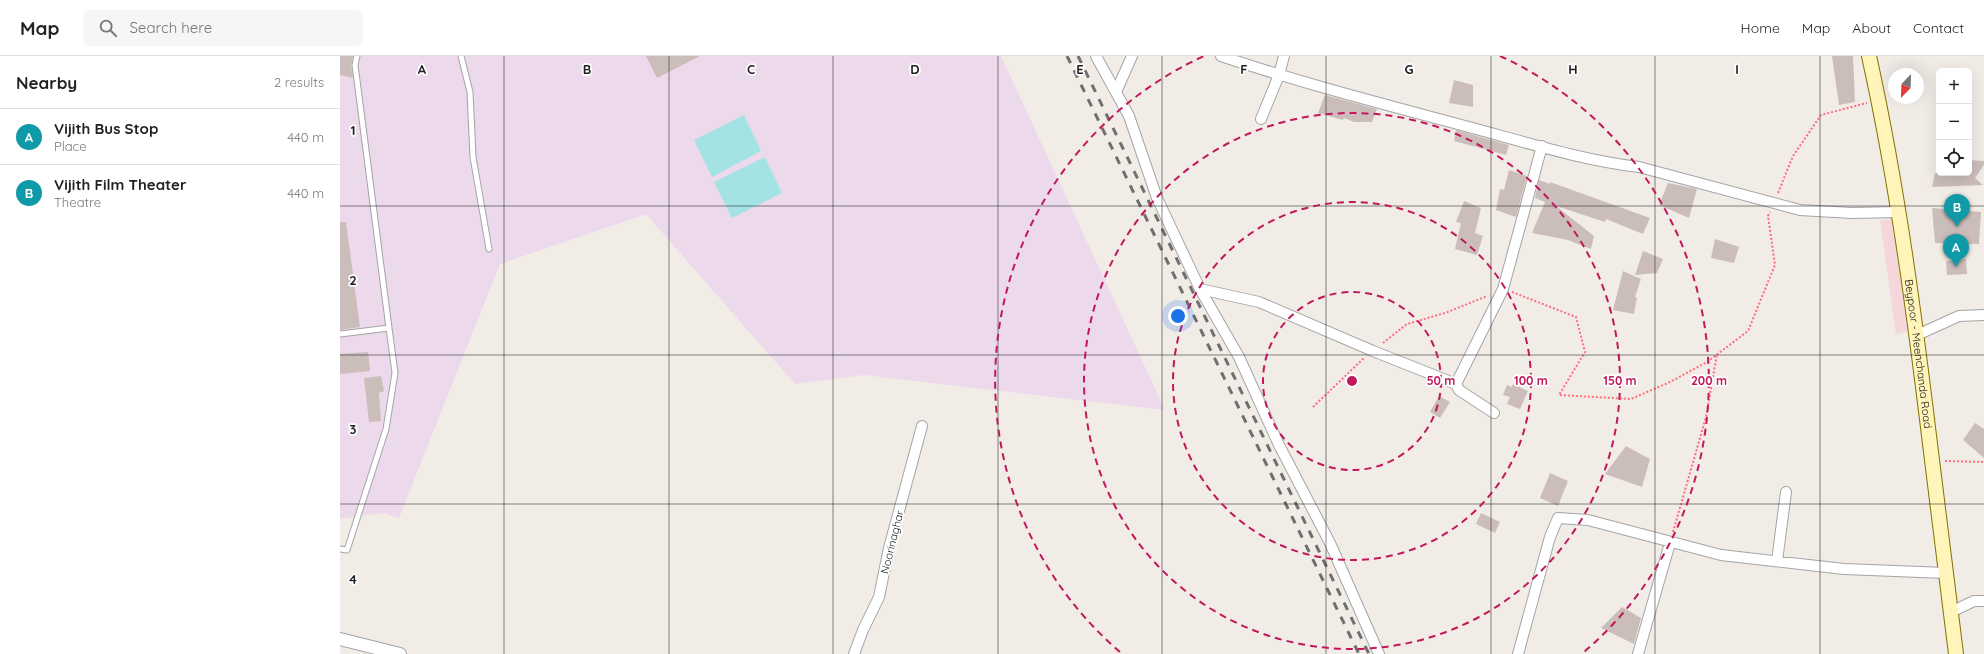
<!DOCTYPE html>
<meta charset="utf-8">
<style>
:root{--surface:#fff;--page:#f6f6f6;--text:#222;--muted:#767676;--line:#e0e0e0;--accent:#d3002d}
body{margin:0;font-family:Quicksand,sans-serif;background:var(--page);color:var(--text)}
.controls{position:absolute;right:12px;top:12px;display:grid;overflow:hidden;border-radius:6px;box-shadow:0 4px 16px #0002}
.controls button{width:36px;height:36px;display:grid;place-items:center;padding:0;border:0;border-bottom:1px solid var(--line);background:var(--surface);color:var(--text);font:20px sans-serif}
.compass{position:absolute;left:1548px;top:12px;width:36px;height:36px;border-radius:50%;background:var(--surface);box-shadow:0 4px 16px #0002;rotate:203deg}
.you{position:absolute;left:838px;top:260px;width:14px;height:14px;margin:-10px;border:3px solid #fff;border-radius:50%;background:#1a73e8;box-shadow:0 0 0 6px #1a73e833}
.badge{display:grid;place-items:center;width:26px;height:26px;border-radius:50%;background:var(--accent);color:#fff;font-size:13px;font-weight:700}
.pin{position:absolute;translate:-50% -33px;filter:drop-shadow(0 1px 2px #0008)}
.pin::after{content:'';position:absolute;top:21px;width:14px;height:12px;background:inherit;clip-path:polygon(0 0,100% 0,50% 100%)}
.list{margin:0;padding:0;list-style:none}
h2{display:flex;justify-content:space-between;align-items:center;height:52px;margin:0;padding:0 16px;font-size:17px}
h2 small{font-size:13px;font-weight:400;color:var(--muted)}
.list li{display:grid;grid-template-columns:26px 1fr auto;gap:12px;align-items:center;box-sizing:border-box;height:56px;padding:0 16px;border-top:1px solid var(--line)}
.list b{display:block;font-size:15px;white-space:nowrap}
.list p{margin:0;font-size:13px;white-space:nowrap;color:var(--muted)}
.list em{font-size:13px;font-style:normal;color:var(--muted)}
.icon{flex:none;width:22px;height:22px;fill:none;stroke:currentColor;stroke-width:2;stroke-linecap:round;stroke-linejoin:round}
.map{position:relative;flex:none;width:1644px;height:598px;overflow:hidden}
header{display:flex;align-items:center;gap:24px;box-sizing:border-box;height:56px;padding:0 20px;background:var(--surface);border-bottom:1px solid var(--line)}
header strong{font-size:19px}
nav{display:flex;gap:22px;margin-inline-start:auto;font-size:14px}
.search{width:280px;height:36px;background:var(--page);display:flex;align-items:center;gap:10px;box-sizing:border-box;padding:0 14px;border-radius:6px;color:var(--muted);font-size:15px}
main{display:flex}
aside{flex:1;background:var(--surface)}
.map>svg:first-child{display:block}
</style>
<header>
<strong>Map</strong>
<div class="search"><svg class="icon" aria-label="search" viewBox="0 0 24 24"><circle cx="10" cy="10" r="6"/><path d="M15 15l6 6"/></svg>Search here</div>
<nav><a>Home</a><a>Map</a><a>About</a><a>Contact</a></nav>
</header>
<main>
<aside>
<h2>Nearby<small>2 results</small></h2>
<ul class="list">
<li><span class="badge" style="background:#0f9aa8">A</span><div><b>Vijith Bus Stop</b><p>Place</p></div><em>440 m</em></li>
<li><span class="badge" style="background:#0f9aa8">B</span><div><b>Vijith Film Theater</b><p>Theatre</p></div><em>440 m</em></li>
</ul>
</aside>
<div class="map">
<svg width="1644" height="598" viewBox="0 0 1644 598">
<rect width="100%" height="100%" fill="#f2ece7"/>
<path fill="#f4d6db" d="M1555,161L1573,274L1556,278L1540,165Z"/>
<path fill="#ecd9ec" d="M0,0H661L825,354L524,319L455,328L306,158L160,208L59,462L43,457L0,463Z"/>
<path fill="#a4e3e3" d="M404,59L421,95L372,121L354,84Z
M425,101L442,137L392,162L374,126Z"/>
<path fill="#cbbdba" d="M0,0H13L11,9L13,22L0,19Z
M306,0H360L317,22Z
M1492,0H1513L1515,46L1499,49Z
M1114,24L1133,29V51L1109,47Z
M985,39L1037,53L1032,66H1014L1004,62L1003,64L978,57Z
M1116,74L1169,89L1166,99L1114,85Z
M1629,104L1644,105V109L1635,122L1643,129L1592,131L1595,117H1629Z
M1169,114L1187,120L1176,161L1156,154L1160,133L1164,134Z
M1199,124L1210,128V126L1310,162L1303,178L1266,163L1265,166L1216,150L1254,180L1251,193L1228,184L1192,177L1205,146L1195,142Z
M1328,127L1357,133L1349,162L1319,149Z
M1124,145L1141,152L1135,177L1143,180L1137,199L1115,193L1121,167L1116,166Z
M1592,152L1641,156L1639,188L1595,187Z
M0,166H6L20,271L0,274Z
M1375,183L1399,191L1394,207L1371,202Z
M1303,195L1323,203L1317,217L1295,219Z
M1626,203L1627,218L1607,219L1606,205Z
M1283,215L1301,223L1295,241L1297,242L1294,258L1273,254Z
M28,296L30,315L0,318V298Z
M41,320L44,335L39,337L41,365L29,366L24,322Z
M1173,328L1188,335L1180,353L1167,348L1170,341L1163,339L1167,329L1172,331Z
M1099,340L1110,346L1100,362L1090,356Z
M1635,367L1644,373V402L1623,384Z
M1286,390L1310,403L1302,431L1265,418Z
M1210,417L1228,425L1218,450L1200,442Z
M1141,457L1160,466L1155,477L1136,468Z
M1282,551L1301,562L1294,588L1261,572Z"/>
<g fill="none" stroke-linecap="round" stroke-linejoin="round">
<defs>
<path id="service" d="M121,0L130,36L133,101L149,193
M0,278L49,272L15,9L17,0
M0,493L7,494L46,373L55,317L49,272"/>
<path id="minor" d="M756,0L789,60L817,142L860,233L899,301L939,389L990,487L1039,598
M881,0C961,27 1043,48 1125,70C1182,85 1240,104 1299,111L1460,154L1512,157L1559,156
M776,36L792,0
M921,63L939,19L944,0
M860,233L919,246L1033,295L1116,328L1119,334L1154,357
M1577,279L1619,260L1644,259
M1116,328L1163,233L1202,90
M1437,505L1446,436
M1611,556L1634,545H1644
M514,598L523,574L539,541L549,492L582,370
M1178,598L1210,481L1218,462L1248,464L1381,499L1504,513L1606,517
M1298,598L1330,487"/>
<path id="tertiary" d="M0,583L60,598"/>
<g id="secondary">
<path id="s1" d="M1529,0C1558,131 1575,263 1591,396C1599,463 1608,531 1616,598"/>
</g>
</defs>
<use href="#service" stroke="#a5a5a5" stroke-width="7"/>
<use href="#minor" stroke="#a5a5a5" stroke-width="12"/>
<use href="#tertiary" stroke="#a5a5a5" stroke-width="14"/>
<use href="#secondary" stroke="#817300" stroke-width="16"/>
<path stroke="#ff6c7c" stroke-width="2" stroke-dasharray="2 2" stroke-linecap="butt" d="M1438,137L1453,100L1481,59L1527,47
M1172,236L1236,261L1245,296L1219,339L1291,343L1330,326L1367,306L1408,275L1435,209L1428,160L1430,156
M1043,287L1067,268L1105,257L1147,240
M973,351L1024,302
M1605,405L1644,406
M1333,476L1366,361L1377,298"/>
<use href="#service" stroke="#fff" stroke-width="5"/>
<use href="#minor" stroke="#fff" stroke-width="10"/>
<use href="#tertiary" stroke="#fff" stroke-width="12"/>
<use href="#secondary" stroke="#fff4b9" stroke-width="14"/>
<path stroke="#6f6f6f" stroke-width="3" stroke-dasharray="8 8" stroke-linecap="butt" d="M727,0L1019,598
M738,0L1029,598"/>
</g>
<path fill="none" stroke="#212121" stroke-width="1" stroke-opacity="0.55" d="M164,0V598M329,0V598M493,0V598M658,0V598M822,0V598M986,0V598M1151,0V598M1315,0V598M1480,0V598M0,150H1644M0,299H1644M0,448H1644"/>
<g fill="none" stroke="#c2185b" stroke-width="2" stroke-dasharray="7 5">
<circle cx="1012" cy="325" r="89"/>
<circle cx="1012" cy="325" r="179"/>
<circle cx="1012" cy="325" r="268"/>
<path d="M780 596A357 357 0 0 1 864 0M1160 0A357 357 0 0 1 1244 596"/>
</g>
<g text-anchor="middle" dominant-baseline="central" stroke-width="3.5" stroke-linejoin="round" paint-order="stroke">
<g font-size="11" fill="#212121" stroke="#fff">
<text stroke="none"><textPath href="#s1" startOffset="302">Beypoor - Meenchanda Road</textPath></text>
<text transform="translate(552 486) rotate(-76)">Noorinaghar</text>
</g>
</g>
<g font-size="13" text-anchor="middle" font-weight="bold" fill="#212121" stroke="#fff" stroke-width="3.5" stroke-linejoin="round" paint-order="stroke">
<text x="82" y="18">A</text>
<text x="247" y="18">B</text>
<text x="411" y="18">C</text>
<text x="575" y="18">D</text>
<text x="740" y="18">E</text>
<text x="904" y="18">F</text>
<text x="1069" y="18">G</text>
<text x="1233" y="18">H</text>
<text x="1397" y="18">I</text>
<text x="13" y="79">1</text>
<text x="13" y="229">2</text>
<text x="13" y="378">3</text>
<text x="13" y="528">4</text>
</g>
<circle cx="1012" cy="325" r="6" fill="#c2185b" stroke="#fff" stroke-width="2"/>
<g font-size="12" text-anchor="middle" font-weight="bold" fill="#c2185b" stroke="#fff" stroke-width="3.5" stroke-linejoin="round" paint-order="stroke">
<text x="1101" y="329">50 m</text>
<text x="1191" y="329">100 m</text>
<text x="1280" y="329">150 m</text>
<text x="1369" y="329">200 m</text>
</g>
</svg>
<div class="controls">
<button>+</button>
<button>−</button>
<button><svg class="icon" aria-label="locate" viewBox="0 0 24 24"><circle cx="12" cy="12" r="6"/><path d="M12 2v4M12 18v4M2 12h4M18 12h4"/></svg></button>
</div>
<svg class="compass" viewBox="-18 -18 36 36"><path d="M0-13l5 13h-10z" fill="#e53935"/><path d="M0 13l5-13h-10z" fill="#767676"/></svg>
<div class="you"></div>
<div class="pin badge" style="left:1616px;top:211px;background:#0f9aa8">A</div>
<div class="pin badge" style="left:1617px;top:171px;background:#0f9aa8">B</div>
</div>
</main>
